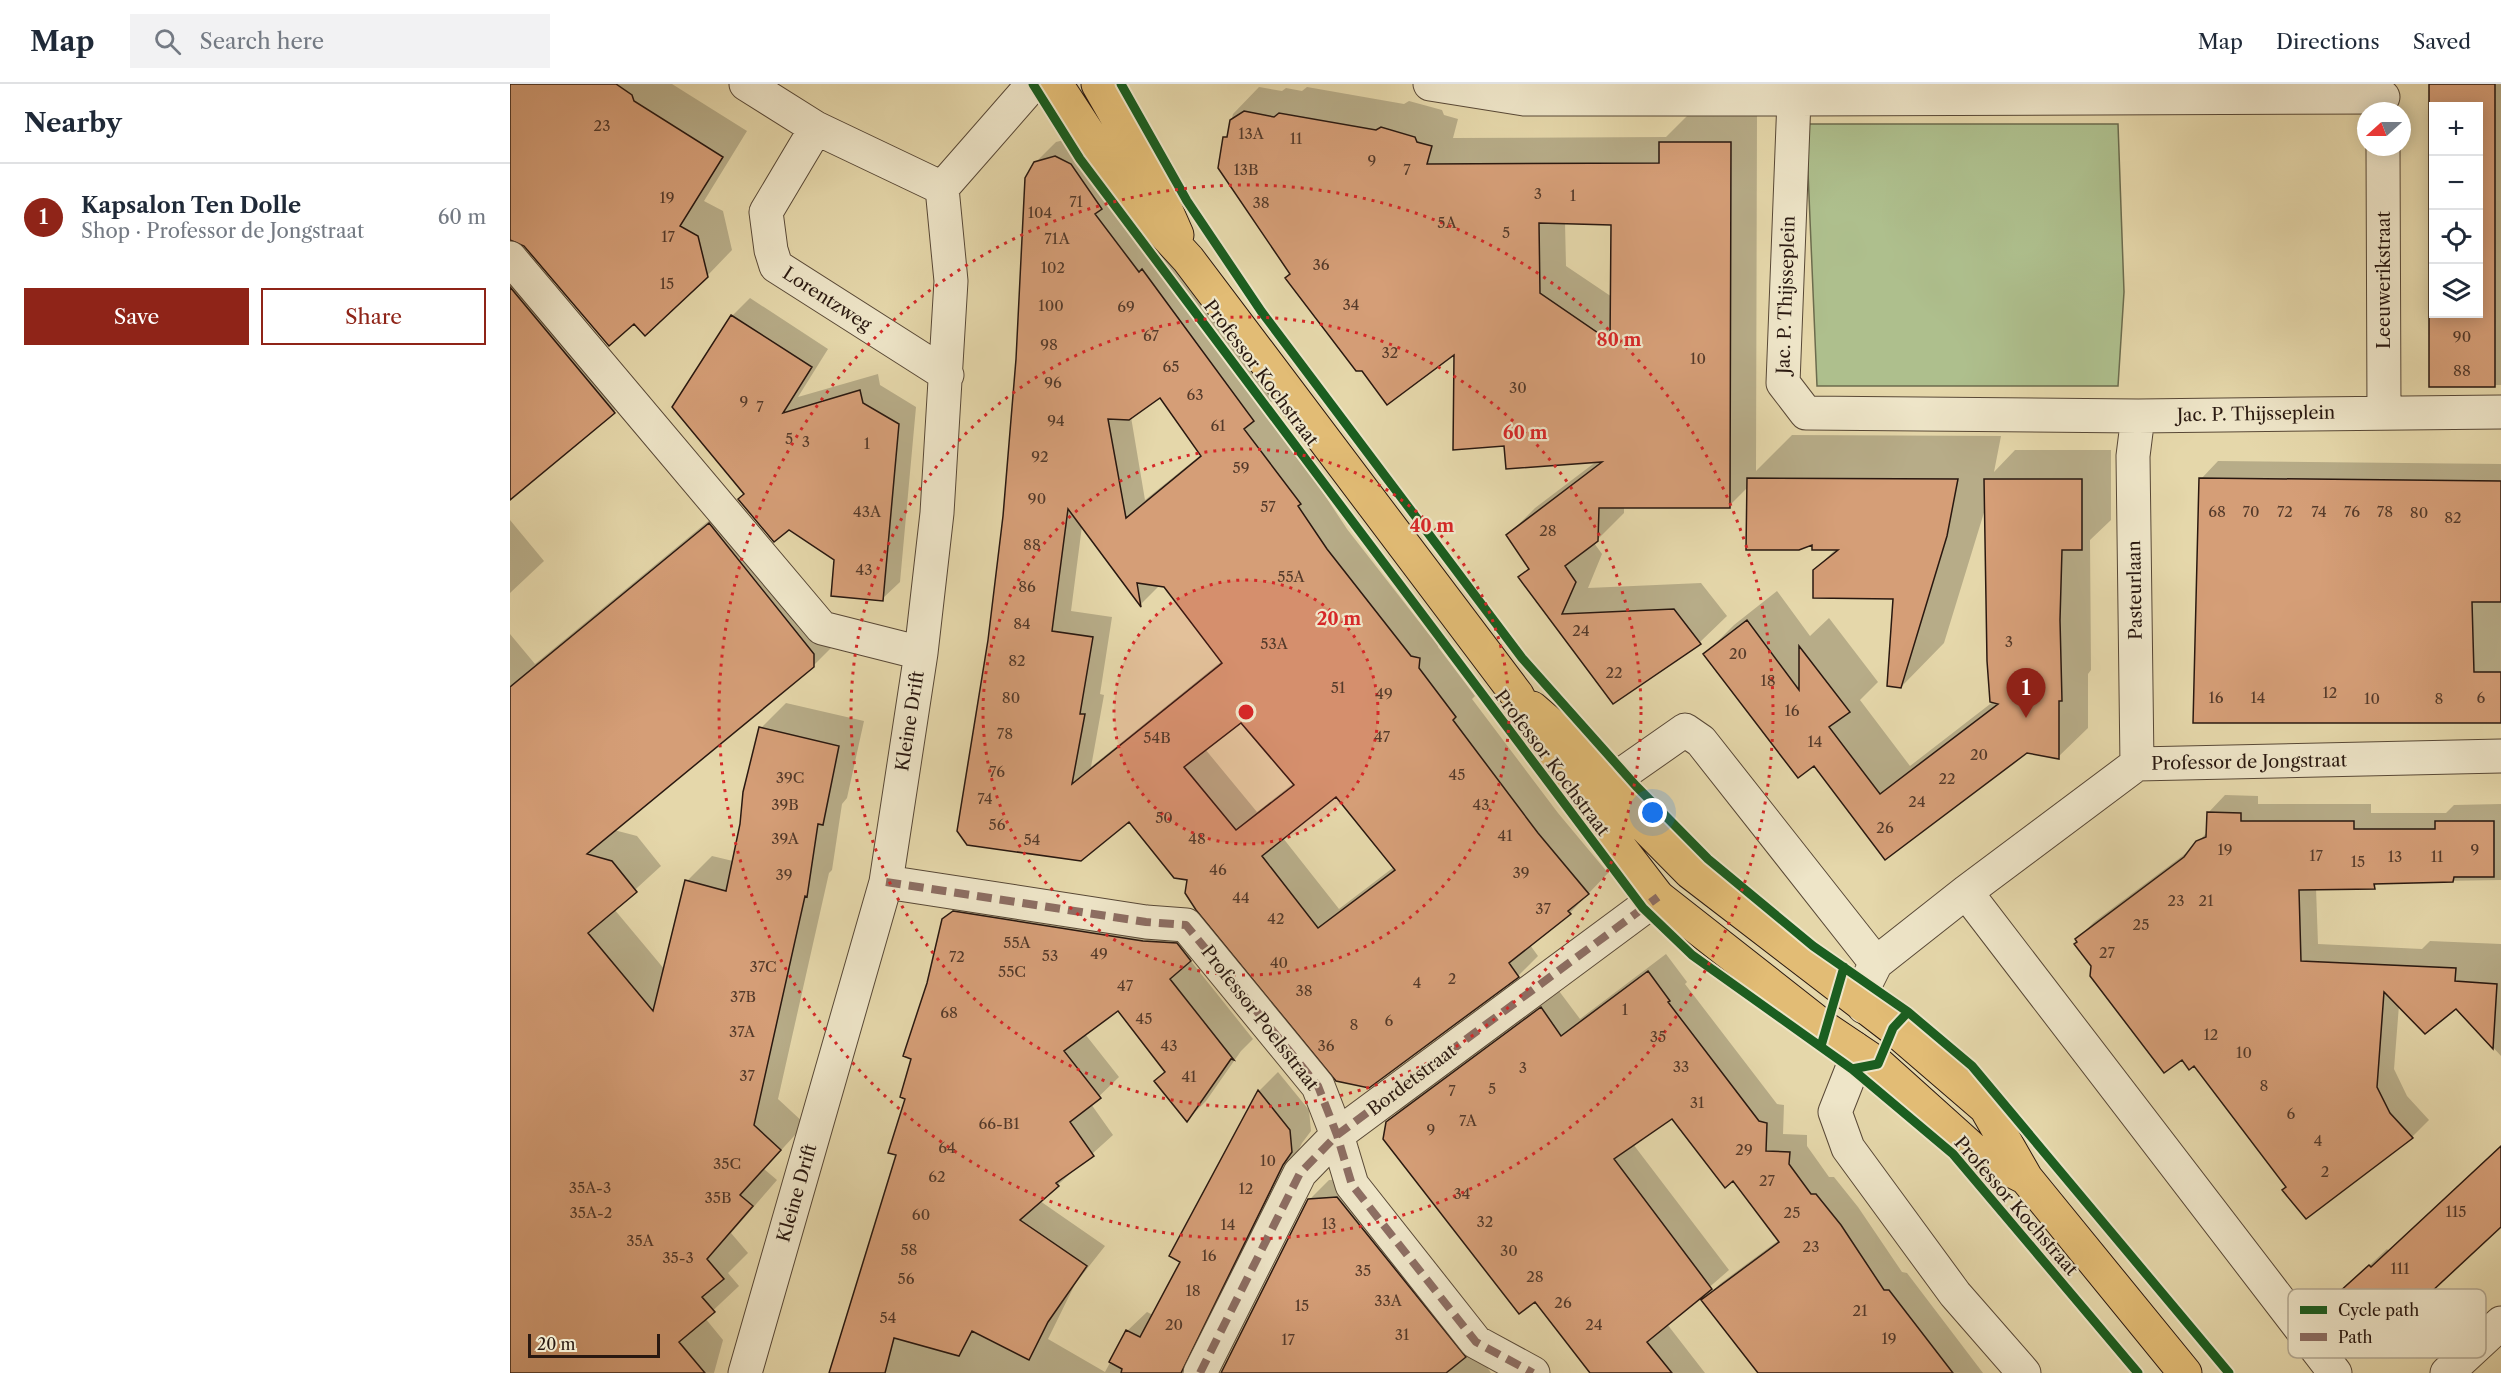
<!DOCTYPE html>
<meta charset="utf-8">
<style>
:root{--surface:#fff;--page:#f2f2f3;--text:#1f2937;--muted:#747a83;--line:#e0e1e3;--accent:#8f2418}
body{margin:0;font-family:"Libre Caslon Text",serif;background:var(--page);color:var(--text)}
.controls{position:absolute;right:18px;top:18px;display:grid;overflow:hidden;border-radius:0px;box-shadow:0 3px 15px #0003}
.controls button{width:54px;height:54px;display:grid;place-items:center;padding:0;border:0;border-bottom:2px solid var(--line);background:var(--surface);color:var(--text);font:30px sans-serif}
.compass{position:absolute;left:1847px;top:18px;width:54px;height:54px;border-radius:50%;background:var(--surface);box-shadow:0 3px 15px #0003;rotate:249deg}
.scale{position:absolute;left:18px;bottom:15px;width:132px;box-sizing:border-box;padding-left:6px;border:3px solid #291810;border-top:0;font-size:16px;line-height:21px;white-space:nowrap;color:#291810;-webkit-text-stroke:4px #eee5c8;paint-order:stroke}
.you{position:absolute;left:1143px;top:729px;width:21px;height:21px;margin:-15px;border:4px solid #fff;border-radius:50%;background:#1a73e8;box-shadow:0 0 0 9px #1a73e833}
.badge{display:grid;place-items:center;width:39px;height:39px;border-radius:50%;background:var(--accent);color:#fff;font-size:20px;font-weight:700}
.pin{position:absolute;translate:-50% -50px;filter:drop-shadow(0 2px 3px #0008)}
.pin::after{content:'';position:absolute;top:32px;width:21px;height:18px;background:inherit;clip-path:polygon(0 0,100% 0,50% 100%)}
.list{margin:0;padding:0;list-style:none}
h2{display:flex;justify-content:space-between;align-items:center;height:78px;margin:0;padding:0 24px;font-size:26px}
h2 small{font-size:20px;font-weight:400;color:var(--muted)}
.list li{display:grid;grid-template-columns:39px 1fr auto;gap:18px;align-items:center;box-sizing:border-box;height:108px;padding:0 24px;border-top:2px solid var(--line)}
.list b{display:block;font-size:22px;white-space:nowrap}
.list p{margin:0;font-size:20px;white-space:nowrap;color:var(--muted)}
.list em{font-size:20px;font-style:normal;color:var(--muted)}
.actions{display:flex;gap:12px;padding:18px 24px}
.actions a{flex:1;padding:14px 0;border:2px solid var(--accent);border-radius:0px;text-align:center;font-size:21px;color:var(--accent)}
.actions .main{background:var(--accent);color:#fff}
.icon{flex:none;width:33px;height:33px;fill:none;stroke:currentColor;stroke-width:2;stroke-linecap:round;stroke-linejoin:round}
.map{position:relative;flex:none;width:1991px;height:1289px;overflow:hidden}
header{display:flex;align-items:center;gap:36px;box-sizing:border-box;height:84px;padding:0 30px;background:var(--surface);border-bottom:2px solid var(--line)}
header strong{font-size:28px}
nav{display:flex;gap:33px;margin-inline-start:auto;font-size:21px}
.search{width:420px;height:54px;background:var(--page);display:flex;align-items:center;gap:15px;box-sizing:border-box;padding:0 21px;border-radius:0px;color:var(--muted);font-size:22px}
main{display:flex}
aside{flex:1;background:var(--surface)}
.map>svg:first-child{display:block}
</style>
<header>
<strong>Map</strong>
<div class="search"><svg class="icon" aria-label="search" viewBox="0 0 24 24"><circle cx="10" cy="10" r="6"/><path d="M15 15l6 6"/></svg>Search here</div>
<nav><a>Map</a><a>Directions</a><a>Saved</a></nav>
</header>
<main>
<aside>
<h2>Nearby<small></small></h2>
<ul class="list">
<li><span class="badge">1</span><div><b>Kapsalon Ten Dolle</b><p>Shop · Professor de Jongstraat</p></div><em>60 m</em></li>
</ul>
<div class="actions"><a class="main">Save</a><a>Share</a></div>
</aside>
<div class="map">
<svg width="1991" height="1289" viewBox="0 0 1991 1289">
<rect width="100%" height="100%" fill="#e5d7aa"/>
<filter id="stains"><feTurbulence type="fractalNoise" baseFrequency=".00333" numOctaves="4"/><feColorMatrix values="0 0 0 0 .2 0 0 0 0 .09 0 0 0 0 .02 0 0 0 .5 -.17"/></filter>
<radialGradient id="worn" r=".72"><stop offset=".6" stop-color="#630" stop-opacity="0"/><stop offset="1" stop-color="#630" stop-opacity=".3"/></radialGradient>
<path fill="#aebf8d" stroke="#6c6c4e" stroke-width="1.5" d="M1296,40H1608L1614,208L1608,302H1307Z"/>
<path fill="#0003" fill-rule="evenodd" d="M0,0H162L237,47L194,117L213,127L222,166L197,192L124,238L6,155L129,303L104,328L0,414Z
M1919,0H1991V301H1921ZM1924,22H1968V230H1924Z
M749,3L772,7L776,4L792,7L797,3L894,20L899,17L932,26L934,31L948,35L943,54L1156,53L1177,32H1247L1246,387L1282,351L1491,352L1484,388L1505,366H1601V436L1580,456L1581,586L1578,590V644L1548,673L1517,667L1376,774L1304,680L1195,570L1224,541L1267,507L1300,552L1319,534L1368,598L1350,616L1400,682L1484,617L1476,422L1434,559L1391,603L1384,513L1304,486L1326,465L1304,459L1238,403L1219,422H1114V429L1084,459L1092,470L1078,504L1191,499L1217,532L1190,558L1103,618L1010,493L1020,483L998,451L1025,424L1087,377L996,361L945,268L782,189L710,84L723,30ZM1055,138L1102,139V213L1056,182Z
M566,53L605,110L649,169L653,166L763,316L754,325L810,399L808,401L837,445L921,553L929,554L928,563L965,612L962,615L1048,729L1098,789L1060,829L1020,861L1028,872L1008,892L827,995L679,795L619,736L571,775L479,557L495,433L525,79L546,58ZM650,312L692,370L635,416L621,333ZM572,442L631,520L650,501L655,502L712,577L581,683L594,611L590,610L602,533L561,527ZM731,637L784,699L747,728L695,665ZM827,711L884,783L829,825L773,754Z
M240,214L318,265L288,313L368,290L370,301L406,323L390,498L372,515L326,476L235,409L164,323L222,232Z
M1708,377L1991,380V638L1691,395Z
M225,415L328,557L303,582L104,746L127,752L151,782L104,825L155,886L177,797L202,772L223,777L251,644L276,619L354,637L337,714L332,720L322,786L319,789L268,1015L295,1040L254,1085L267,1096L221,1149L238,1169L218,1189L229,1202L195,1234L213,1256L204,1289H0V550L25,580Z
M0,436L34,477L0,509Z
M1715,711L1748,712V720H1861V729H1936L1944,721L1991,720V796L1869,798L1864,803L1806,804L1808,860L1912,865L1920,857L1991,860V972L1946,923L1889,921L1884,985L1897,1012L1919,1036L1902,1053L1778,1102L1684,980L1672,973L1583,882L1567,855L1584,838L1683,764L1698,747V729Z
M453,816L700,857L680,876L743,955L731,967L696,1017L677,1036L646,997L656,986L609,925L575,950L609,993L581,1020L603,1051L530,1117L595,1162L565,1200L538,1255L595,1288L617,1247L637,1228L643,1231L672,1177L661,1171L749,1007L768,988L799,1026L801,1047L792,1059L692,1260L702,1287L713,1289L799,1116L819,1096L847,1094L981,1289H321L388,1069L402,974L433,836Z
M1156,870L1177,898L1175,900L1267,1020L1274,1021L1273,1050L1297,1051V1062L1319,1093H1324L1348,1123L1392,1188L1397,1189L1473,1289H1250L1193,1216L1211,1199L1269,1156L1223,1095L1163,1033L1123,1060L1219,1186L1157,1240L1195,1289H1083L877,1039L895,1021L1049,907L1070,935Z
M1991,1063V1141L1848,1192L1877,1165L1879,1167Z"/>
<path fill="#d59e77" stroke="#291810" stroke-width="1.5" fill-rule="evenodd" d="M0,0H106L122,11L124,17L213,73L170,142L188,152L198,193L135,252L124,240L99,262L14,162L0,156Z
M1919,0H1985V303H1919ZM1923,22H1968V230H1923Z
M734,27L764,33L769,29L866,46L871,43L905,53L907,58L922,62L917,80L1149,79V58H1221L1220,424H1089L1088,457L1055,482L1066,498L1052,530L1164,525L1191,560L1103,620L1008,493L1019,485L996,451L1092,378L996,385L994,362L943,366L944,271L877,321L852,287H846L775,194L780,190L708,84L713,53H717L720,36ZM1029,139L1101,141L1100,257L1030,209Z
M545,72L561,80L592,125L585,130L629,188L632,185L744,337L734,345L791,420L788,422L817,465L901,572L910,574L909,584L946,633L943,636L1028,749L1079,810L1058,827L1061,830L999,879L1009,893L859,1004L826,997L686,826L675,809L677,796L664,794L619,738L571,777L457,761L447,747L478,556L493,432L506,275L515,94L524,78ZM650,314L691,372L616,434L598,335L619,336ZM558,425L631,523L627,499L654,503L712,579L562,700L575,630H570L583,553L542,547ZM731,639L784,701L726,746L674,683ZM826,713L885,786L808,844L752,772Z
M0,203L105,329L0,416Z
M221,231L302,283L273,329L350,306L353,319L389,340L373,517L321,512L324,476L279,446L264,458L228,415L234,410L162,323Z
M1237,394L1448,395L1437,452L1391,604L1377,602L1383,515L1303,514V486L1328,466H1302V461L1289,466H1236Z
M1689,394L1991,397V518H1962L1964,588H1991V639H1683Z
M1474,395H1572V466H1552L1550,536L1552,617H1549V675L1517,669L1375,776L1304,682L1288,694L1193,570L1237,536L1289,606V562L1340,628L1319,643L1370,710L1488,620L1480,618L1477,577Z
M199,439L304,570V583L77,770L102,777L127,808L78,849L143,927L175,796L216,807L230,740L233,708L249,643L329,662L313,741L308,740L297,813L295,812L244,1041L271,1066L230,1111L243,1122L197,1175L214,1195L192,1213L205,1228L169,1258L195,1289H0V603Z
M1697,728L1731,729V737H1844V745H1925V737H1984V793H1944L1943,798L1864,800L1865,805L1789,806L1791,877L1946,884L1945,897L1987,900L1983,965L1946,925L1915,950L1874,908L1867,1003L1880,1029L1903,1054L1796,1135L1772,1106L1776,1103L1684,982L1679,986L1672,976L1654,989L1580,892L1581,882L1564,860L1567,858L1565,855L1674,773L1686,757L1696,753Z
M443,827L633,857L667,859L681,877L660,895L724,976L721,975L677,1038L644,997L655,988L608,927L554,967L591,1014L560,1038L584,1072L546,1099L549,1102L510,1136L577,1182L538,1238L519,1276L462,1247L449,1272L384,1254L375,1289H319L386,1071L378,1069L395,1015L390,1013L401,975L393,972L417,899L432,835Z
M1138,887L1160,917L1158,918L1249,1037L1257,1039L1256,1067L1280,1068L1279,1080L1301,1110H1306L1331,1141L1374,1206H1379L1443,1289H1248L1191,1216L1269,1158L1223,1097L1215,1104L1162,1035L1104,1075L1202,1205L1137,1258L1162,1289H1080L1025,1218L1009,1230L873,1055L876,1038L1031,923L1051,952Z
M748,1006L780,1046L782,1068L773,1081L671,1289H611L612,1285L599,1278L616,1246L630,1253L670,1178L659,1172Z
M1991,1062V1143L1905,1223L1902,1220L1896,1226L1894,1225L1869,1248L1867,1246L1865,1248L1828,1209L1859,1181L1861,1183Z
M827,1113L956,1273L936,1289H711L798,1115Z"/>
<g fill="none" stroke-linecap="round" stroke-linejoin="round">
<defs>
<path id="minor" d="M236,0L306,44L432,104
M920,0L1014,15H1284V0
M1873,13L1284,15L1273,299L1296,329L1628,332L1991,328
M306,44L256,128L261,166L266,182L437,291
M1873,63L1874,329
M0,174L312,544L411,569
M1627,680L1623,372L1628,332
M1095,702L1175,646L1191,657L1366,879
M376,798L636,838L676,841L808,1002L827,1051L842,1101L966,1258L1023,1289
M1456,808L1825,1289
M1354,923L1356,899L1366,879L1456,808L1627,680L1991,672
M1344,964L1342,985L1325,1028L1338,1064L1445,1210L1514,1289
M235,1289L376,798L411,569L427,429L441,197L432,104L523,0
M690,1289L790,1089L827,1051L1148,813
M1937,1289L1991,1239"/>
<path id="major" d="M546,0L618,110L678,175L1007,611L1038,670L1148,813L1316,945L1368,980L1467,1069L1516,1094
M588,0L642,94L667,151
M1022,624L1052,650L1095,702L1180,788L1383,944L1476,1024L1516,1094L1675,1289"/>
</defs>
<use href="#minor" stroke="#584836" stroke-width="35"/>
<use href="#major" stroke="#291810" stroke-width="35"/>
<use href="#minor" stroke="#eee5c8" stroke-width="33"/>
<use href="#major" stroke="#e2bc75" stroke-width="33"/>
<path stroke="#8d6e63" stroke-width="8" stroke-dasharray="15 8" stroke-linecap="butt" d="M376,798L636,838L676,841L808,1002L827,1051L842,1101L966,1258L1023,1289
M690,1289L790,1089L827,1051L1148,813"/>
<defs>
<path id="cycleway" d="M523,0L570,75L1133,824L1182,871L1342,985L1443,1070L1628,1289
M611,0L677,117L751,227L1012,574L1126,702L1198,775L1303,862L1398,928L1462,982L1719,1289
M1311,962L1334,883
M1342,985L1368,980L1383,944L1398,928"/>
</defs>
<use href="#cycleway" stroke="#eee5c8" stroke-width="13"/>
<use href="#cycleway" stroke="#1b5e20" stroke-width="9"/>
</g>
<circle cx="736" cy="628" r="132" fill="#d62828" fill-opacity=".12"/>
<g fill="none" stroke="#d62828" stroke-width="3" stroke-dasharray="3 6">
<circle cx="736" cy="628" r="132"/>
<circle cx="736" cy="628" r="263"/>
<circle cx="736" cy="628" r="395"/>
<circle cx="736" cy="628" r="527"/>
</g>
<g text-anchor="middle" dominant-baseline="central" stroke-width="4.5" stroke-linejoin="round" paint-order="stroke">
<g font-size="15" fill="#543a2a">
<text x="92" y="41">23</text>
<text x="741" y="49">13A</text>
<text x="786" y="54">11</text>
<text x="862" y="76">9</text>
<text x="736" y="85">13B</text>
<text x="897" y="85">7</text>
<text x="1028" y="109">3</text>
<text x="1063" y="111">1</text>
<text x="157" y="113">19</text>
<text x="566" y="117">71</text>
<text x="751" y="118">38</text>
<text x="530" y="128">104</text>
<text x="937" y="138">5A</text>
<text x="996" y="148">5</text>
<text x="158" y="152">17</text>
<text x="547" y="154">71A</text>
<text x="811" y="180">36</text>
<text x="543" y="183">102</text>
<text x="157" y="199">15</text>
<text x="841" y="220">34</text>
<text x="541" y="221">100</text>
<text x="616" y="222">69</text>
<text x="641" y="251">67</text>
<text x="1952" y="252">90</text>
<text x="539" y="260">98</text>
<text x="880" y="268">32</text>
<text x="1188" y="274">10</text>
<text x="661" y="282">65</text>
<text x="1952" y="286">88</text>
<text x="543" y="298">96</text>
<text x="1008" y="303">30</text>
<text x="685" y="310">63</text>
<text x="234" y="317">9</text>
<text x="250" y="322">7</text>
<text x="546" y="336">94</text>
<text x="708" y="341">61</text>
<text x="279" y="354">5</text>
<text x="296" y="357">3</text>
<text x="357" y="359">1</text>
<text x="530" y="372">92</text>
<text x="731" y="383">59</text>
<text x="527" y="414">90</text>
<text x="758" y="422">57</text>
<text x="357" y="427">43A</text>
<text x="1707" y="427">68</text>
<text x="1741" y="427">70</text>
<text x="1775" y="427">72</text>
<text x="1809" y="427">74</text>
<text x="1842" y="427">76</text>
<text x="1875" y="427">78</text>
<text x="1909" y="428">80</text>
<text x="1943" y="433">82</text>
<text x="1038" y="446">28</text>
<text x="522" y="460">88</text>
<text x="354" y="485">43</text>
<text x="781" y="492">55A</text>
<text x="517" y="502">86</text>
<text x="512" y="539">84</text>
<text x="1071" y="546">24</text>
<text x="1499" y="557">3</text>
<text x="764" y="559">53A</text>
<text x="1228" y="569">20</text>
<text x="507" y="576">82</text>
<text x="1104" y="588">22</text>
<text x="1258" y="596">18</text>
<text x="828" y="603">51</text>
<text x="1820" y="608">12</text>
<text x="874" y="609">49</text>
<text x="501" y="613">80</text>
<text x="1706" y="613">16</text>
<text x="1748" y="613">14</text>
<text x="1971" y="613">6</text>
<text x="1862" y="614">10</text>
<text x="1929" y="614">8</text>
<text x="1282" y="626">16</text>
<text x="495" y="649">78</text>
<text x="872" y="652">47</text>
<text x="647" y="653">54B</text>
<text x="1305" y="657">14</text>
<text x="1469" y="670">20</text>
<text x="487" y="687">76</text>
<text x="947" y="690">45</text>
<text x="280" y="693">39C</text>
<text x="1437" y="694">22</text>
<text x="475" y="714">74</text>
<text x="1407" y="717">24</text>
<text x="275" y="720">39B</text>
<text x="971" y="720">43</text>
<text x="654" y="733">50</text>
<text x="487" y="740">56</text>
<text x="1375" y="743">26</text>
<text x="995" y="751">41</text>
<text x="275" y="754">39A</text>
<text x="687" y="754">48</text>
<text x="522" y="755">54</text>
<text x="1715" y="765">19</text>
<text x="1965" y="765">9</text>
<text x="1806" y="771">17</text>
<text x="1885" y="772">13</text>
<text x="1927" y="772">11</text>
<text x="1848" y="777">15</text>
<text x="708" y="785">46</text>
<text x="1011" y="788">39</text>
<text x="274" y="790">39</text>
<text x="731" y="813">44</text>
<text x="1666" y="816">23</text>
<text x="1696" y="816">21</text>
<text x="1033" y="824">37</text>
<text x="766" y="834">42</text>
<text x="1631" y="840">25</text>
<text x="507" y="858">55A</text>
<text x="1597" y="868">27</text>
<text x="589" y="869">49</text>
<text x="540" y="871">53</text>
<text x="447" y="872">72</text>
<text x="769" y="878">40</text>
<text x="253" y="882">37C</text>
<text x="502" y="887">55C</text>
<text x="942" y="894">2</text>
<text x="907" y="898">4</text>
<text x="615" y="901">47</text>
<text x="794" y="906">38</text>
<text x="233" y="912">37B</text>
<text x="1115" y="925">1</text>
<text x="439" y="928">68</text>
<text x="634" y="934">45</text>
<text x="879" y="936">6</text>
<text x="844" y="940">8</text>
<text x="232" y="947">37A</text>
<text x="1701" y="950">12</text>
<text x="1148" y="952">35</text>
<text x="659" y="961">43</text>
<text x="816" y="961">36</text>
<text x="1734" y="968">10</text>
<text x="1171" y="982">33</text>
<text x="1013" y="983">3</text>
<text x="237" y="991">37</text>
<text x="679" y="992">41</text>
<text x="1754" y="1001">8</text>
<text x="982" y="1004">5</text>
<text x="942" y="1006">7</text>
<text x="1187" y="1018">31</text>
<text x="1781" y="1029">6</text>
<text x="958" y="1036">7A</text>
<text x="489" y="1039">66-B1</text>
<text x="921" y="1045">9</text>
<text x="1808" y="1056">4</text>
<text x="437" y="1063">64</text>
<text x="1234" y="1065">29</text>
<text x="758" y="1076">10</text>
<text x="217" y="1079">35C</text>
<text x="1815" y="1087">2</text>
<text x="427" y="1092">62</text>
<text x="1257" y="1096">27</text>
<text x="80" y="1103">35A-3</text>
<text x="736" y="1104">12</text>
<text x="952" y="1109">34</text>
<text x="208" y="1113">35B</text>
<text x="1946" y="1127">115</text>
<text x="81" y="1128">35A-2</text>
<text x="1282" y="1128">25</text>
<text x="411" y="1130">60</text>
<text x="975" y="1137">32</text>
<text x="819" y="1139">13</text>
<text x="718" y="1140">14</text>
<text x="130" y="1156">35A</text>
<text x="1301" y="1162">23</text>
<text x="399" y="1165">58</text>
<text x="999" y="1166">30</text>
<text x="699" y="1171">16</text>
<text x="168" y="1173">35-3</text>
<text x="1890" y="1184">111</text>
<text x="853" y="1186">35</text>
<text x="1025" y="1192">28</text>
<text x="396" y="1194">56</text>
<text x="683" y="1206">18</text>
<text x="878" y="1216">33A</text>
<text x="1053" y="1218">26</text>
<text x="792" y="1221">15</text>
<text x="1350" y="1226">21</text>
<text x="378" y="1233">54</text>
<text x="664" y="1240">20</text>
<text x="1084" y="1240">24</text>
<text x="892" y="1250">31</text>
<text x="1379" y="1254">19</text>
<text x="778" y="1255">17</text>
</g>
<g font-size="18" fill="#291810" stroke="#eee5c8">
<text transform="translate(1874 196) rotate(-90)">Leeuwerikstraat</text>
<text transform="translate(1276 211) rotate(-88)">Jac. P. Thijsseplein</text>
<text transform="translate(317 215) rotate(33)">Lorentzweg</text>
<text transform="translate(751 289) rotate(53)">Professor Kochstraat</text>
<text transform="translate(1746 330) rotate(-1)">Jac. P. Thijsseplein</text>
<text transform="translate(1625 506) rotate(-91)">Pasteurlaan</text>
<text transform="translate(400 637) rotate(-81)">Kleine Drift</text>
<text transform="translate(1739 678) rotate(-1)">Professor de Jongstraat</text>
<text transform="translate(1042 679) rotate(53)">Professor Kochstraat</text>
<text transform="translate(750 934) rotate(52)">Professor Poelsstraat</text>
<text transform="translate(902 996) rotate(-37)">Bordetstraat</text>
<text transform="translate(287 1109) rotate(-74)">Kleine Drift</text>
<text transform="translate(1506 1122) rotate(49)">Professor Kochstraat</text>
</g>
</g>
<rect x="1778" y="1205" width="198" height="69" rx="9" fill="#eee5c8" stroke="#b3a891" stroke-width="1.5"/>
<rect x="1790" y="1222" width="27" height="8" fill="#1b5e20"/>
<rect x="1790" y="1249" width="27" height="8" fill="#8d6e63"/>
<g font-size="16" fill="#291810">
<text x="1828" y="1232">Cycle path</text>
<text x="1828" y="1259">Path</text>
</g>
<circle cx="736" cy="628" r="9" fill="#d62828" stroke="#eee5c8" stroke-width="3"/>
<g font-size="18" text-anchor="middle" font-weight="bold" fill="#d62828" stroke="#eee5c8" stroke-width="4.5" stroke-linejoin="round" paint-order="stroke">
<text x="1109" y="262">80 m</text>
<text x="1015" y="355">60 m</text>
<text x="922" y="448">40 m</text>
<text x="829" y="541">20 m</text>
</g>
<rect width="100%" height="100%" filter="url(#stains)"/>
<rect width="100%" height="100%" fill="url(#worn)"/>
</svg>
<div class="controls">
<button>+</button>
<button>−</button>
<button><svg class="icon" aria-label="locate" viewBox="0 0 24 24"><circle cx="12" cy="12" r="6"/><path d="M12 2v4M12 18v4M2 12h4M18 12h4"/></svg></button>
<button><svg class="icon" aria-label="layers" viewBox="0 0 24 24"><path d="M12 4l9 5-9 5-9-5zM3 14l9 5 9-5"/></svg></button>
</div>
<svg class="compass" viewBox="-18 -18 36 36"><path d="M0-13l5 13h-10z" fill="#e53935"/><path d="M0 13l5-13h-10z" fill="#747a83"/></svg>
<div class="scale">20 m</div>
<div class="you"></div>
<div class="pin badge" style="left:1516px;top:634px">1</div>
</div>
</main>
